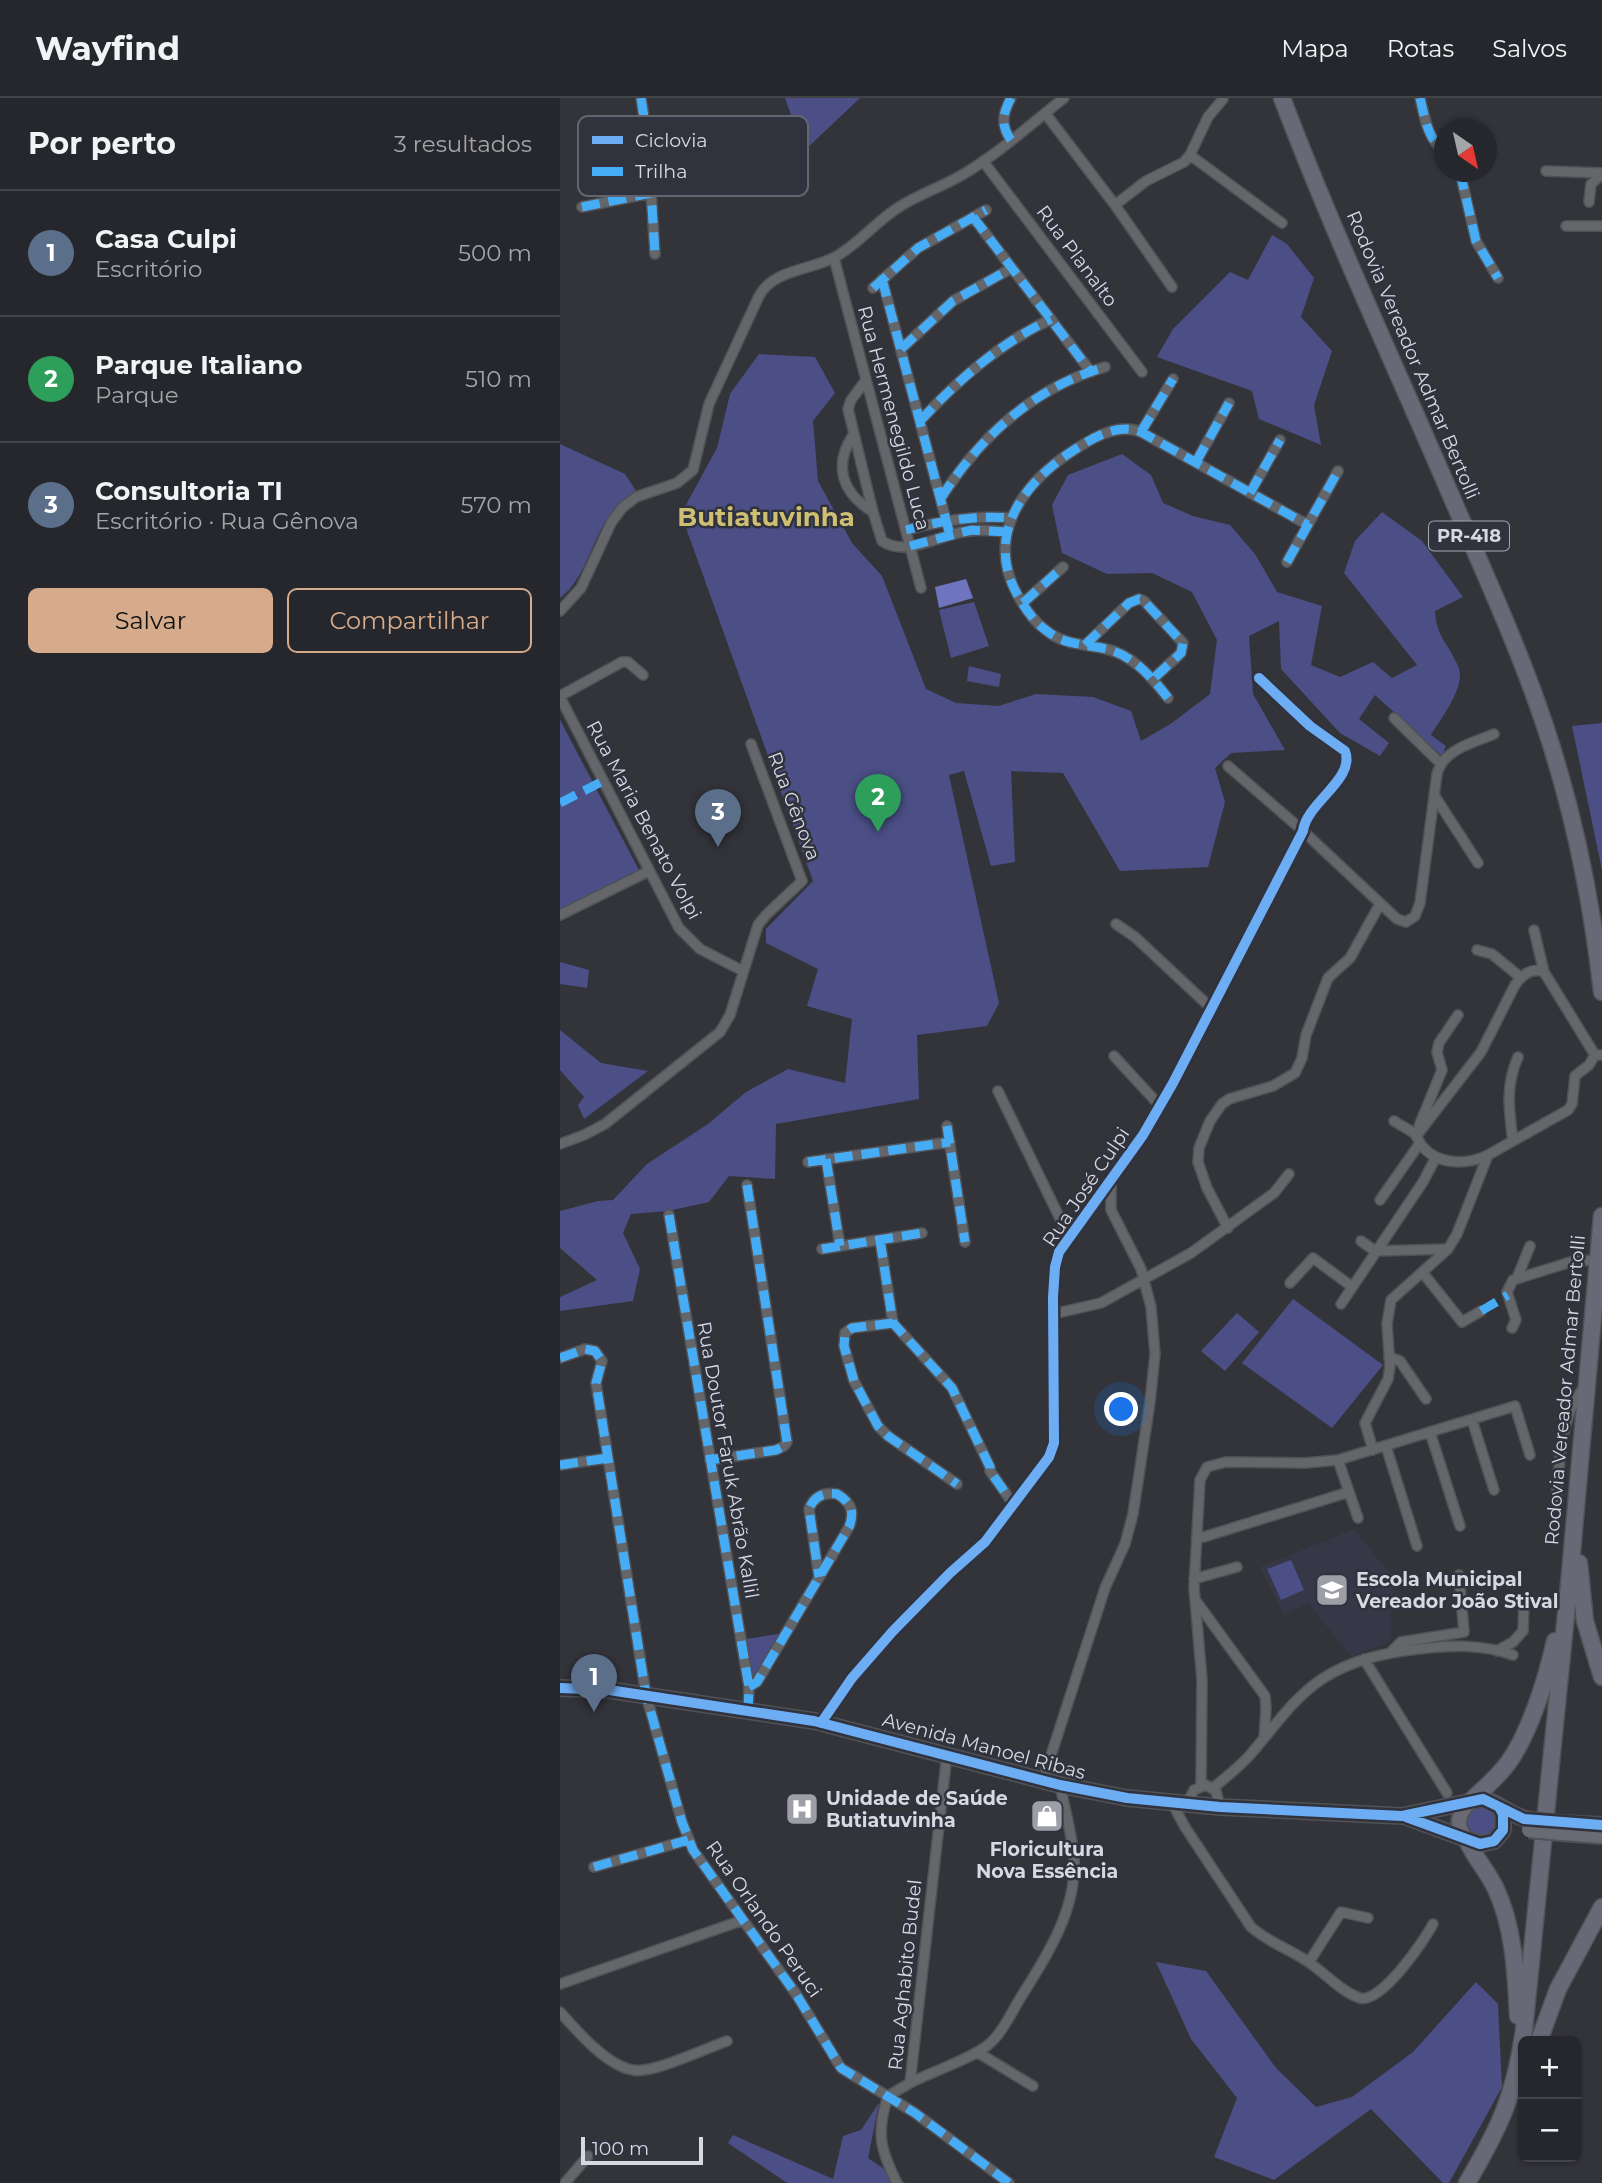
<!DOCTYPE html>
<html lang="pt">
<meta charset="utf-8">
<style>
:root{--surface:#26272c;--page:#2e2f34;--text:#f1f3f6;--muted:#a4a5a9;--line:#424448;--accent:#d6ab8b}
body{margin:0;font-family:Montserrat,sans-serif;background:var(--page);color:var(--text)}
.controls{position:absolute;right:21px;bottom:21px;display:grid;overflow:hidden;border-radius:10px;box-shadow:0 2px 5px #0004}
.controls button{width:63px;height:63px;display:grid;place-items:center;padding:0;border:0;border-bottom:2px solid var(--line);background:var(--surface);color:var(--text);font:35px sans-serif}
.compass{position:absolute;left:874px;top:21px;width:63px;height:63px;border-radius:50%;background:var(--surface);box-shadow:0 2px 5px #0004;rotate:146deg}
.scale{position:absolute;left:21px;bottom:18px;width:122px;box-sizing:border-box;padding-left:7px;border:4px solid #d7d9e0;border-top:0;font-size:19px;line-height:24px;white-space:nowrap;color:#d7d9e0;-webkit-text-stroke:5px #30323d;paint-order:stroke}
.you{position:absolute;left:562px;top:1312px;width:24px;height:24px;margin:-18px;border:5px solid #fff;border-radius:50%;background:#1a73e8;box-shadow:0 0 0 10px #1a73e833}
.badge{display:grid;place-items:center;width:46px;height:46px;border-radius:50%;background:var(--accent);color:#fff;font-size:23px;font-weight:700}
.pin{position:absolute;translate:-50% -58px;filter:drop-shadow(0 2px 4px #0008)}
.pin::after{content:'';position:absolute;top:37px;width:24px;height:21px;background:inherit;clip-path:polygon(0 0,100% 0,50% 100%)}
.list{margin:0;padding:0;list-style:none}
h2{display:flex;justify-content:space-between;align-items:center;height:91px;margin:0;padding:0 28px;font-size:30px}
h2 small{font-size:23px;font-weight:400;color:var(--muted)}
.list li{display:grid;grid-template-columns:46px 1fr auto;gap:21px;align-items:center;box-sizing:border-box;height:126px;padding:0 28px;border-top:2px solid var(--line)}
.list b{display:block;font-size:26px;white-space:nowrap}
.list p{margin:0;font-size:23px;white-space:nowrap;color:var(--muted)}
.list em{font-size:23px;font-style:normal;color:var(--muted)}
.actions{display:flex;gap:14px;padding:21px 28px}
.actions a{flex:1;padding:16px 0;border:2px solid var(--accent);border-radius:10px;text-align:center;font-size:24px;color:var(--accent)}
.actions .main{background:var(--accent);color:#111}
.map{position:relative;flex:none;width:1042px;height:2085px;overflow:hidden}
header{display:flex;align-items:center;gap:42px;box-sizing:border-box;height:98px;padding:0 35px;background:var(--surface);border-bottom:2px solid var(--line)}
header strong{font-size:33px}
nav{display:flex;gap:38px;margin-inline-start:auto;font-size:24px}
main{display:flex}
aside{flex:1;background:var(--surface)}
.map>svg:first-child{display:block}
</style>
<header>
<strong>Wayfind</strong>
<nav><a>Mapa</a><a>Rotas</a><a>Salvos</a></nav>
</header>
<main>
<aside>
<h2>Por perto<small>3 resultados</small></h2>
<ul class="list">
<li><span class="badge" style="background:#5c6f8a">1</span><div><b>Casa Culpi</b><p>Escritório</p></div><em>500 m</em></li>
<li><span class="badge" style="background:#2e9e5b">2</span><div><b>Parque Italiano</b><p>Parque</p></div><em>510 m</em></li>
<li><span class="badge" style="background:#5c6f8a">3</span><div><b>Consultoria TI</b><p>Escritório · Rua Gênova</p></div><em>570 m</em></li>
</ul>
<div class="actions"><a class="main">Salvar</a><a>Compartilhar</a></div>
</aside>
<div class="map">
<svg width="1042" height="2085" viewBox="0 0 1042 2085">
<rect width="100%" height="100%" fill="#33343a"/>
<path fill="#363747" d="M794,1431L834,1480L830,1544L791,1559L748,1505L724,1517L700,1469Z"/>
<path fill="#4b4f86" d="M225,0H300L244,53Z
M712,137L727,146L754,180L741,219L772,253L754,307L761,347L699,321L692,293L597,259L613,231L670,174L688,182Z
M199,256L255,259L275,295L253,323L258,383L292,445L322,478L366,591L396,605L439,608L476,596L533,599L571,613L581,643L612,625L650,596L657,542L632,494L592,475L547,476L502,455L492,407L508,377L562,356L591,377L603,405L633,418L670,427L695,456L717,494L762,508L751,567L780,579L813,564L832,580L857,567L784,475L795,443L822,414L862,443L903,499L875,513C877,541 888,544 898,568C907,588 881,620 871,637L886,648L882,658L815,597L799,621L829,645L820,658L780,635L721,571L719,523L689,538L693,596L725,652L671,655L655,670L665,704L648,769L560,773L503,675L451,673L455,764L431,768L404,673L389,677L439,905L427,928L357,937L359,1001L216,1026L215,1081L169,1078L149,1104L108,1113L71,1116L63,1135L80,1171L73,1203L0,1213V1199L37,1182L0,1150V1113L38,1103L53,1102L87,1066L148,1026L186,994L228,971L285,985L292,921L247,908L258,871L206,845V831L253,783L121,416L157,350L170,296Z
M0,346L65,376L76,393C32,416 34,475 0,500Z
M414,504L429,548L391,560L379,512Z
M409,568L441,576L439,589L407,583Z
M0,622L79,772L0,813Z
M1042,625V772L1012,628Z
M0,864L29,872L27,890L0,886Z
M0,932L41,965L88,973L24,1021L18,1007L24,999L0,972Z
M733,1201L823,1267L772,1330L682,1265Z
M677,1215L699,1234L665,1273L641,1253Z
M731,1462L744,1492L721,1502L707,1471Z
M225,1535L195,1580L193,1579L186,1541Z
M905 1724a16 16 0 1 1 32 0a16 16 0 1 1-32 0Z
M596,1864L646,1873L716,1970L756,2009L792,1999L853,1954L916,1884L938,1906L942,1989L889,2085H883L811,2011L714,2082L654,2059L677,2000L631,1941Z
M319,2005L308,2060L345,2085H227L168,2045L173,2037L273,2081L283,2038L301,2032Z"/>
<path fill="#6e74bd" d="M406,481L413,500L379,510L375,489Z"/>
<g fill="none" stroke-linecap="round" stroke-linejoin="round">
<defs>
<path id="street" d="M81,0L88,46L95,156
M860,0C865,20 867,40 884,53
M485,15L555,107L612,189
M451,42C440,27 443,15 451,0
M630,57L648,19L663,1
M423,63L582,274
M986,73L1042,75
M900,74L916,143L938,180
M1029,104L1031,86L1042,76
M555,107L586,83L624,64L630,57L722,125
M22,109L91,95
M413,119L531,274
M1006,128H1042
M274,160L361,490
M322,181L390,437
M313,190L358,150L426,112
M341,251L393,203L452,170
M306,282L291,302L288,311L313,414L322,443C345,459 378,438 402,434C418,431 432,432 447,434
M360,323C399,281 439,246 491,221
M581,334L613,281
M293,337C273,368 282,395 313,414
M636,364L669,305
M690,395L720,342
M381,400C420,339 473,290 545,269
M346,432C381,423 414,417 451,420
M727,464L778,373
M463,505L503,469
M0,513L21,490L51,425L62,410L76,399L117,385L133,372L149,306L199,198C213,171 253,172 277,158C299,145 315,125 336,111C356,97 380,90 402,77C438,56 471,26 504,0
M525,547L569,505L579,501L584,503L623,545L621,555L593,581
M0,598L62,564H68L83,577
M0,599L119,830L140,851L183,873
M608,600C591,578 571,555 542,550C522,546 503,546 487,533C474,524 464,509 457,496C426,439 461,388 508,356C529,342 556,324 581,334L748,427
M834,620L880,665
M668,668L743,733L837,821L846,824L855,818L860,805L877,676C883,651 913,645 934,636
M874,697L918,765
M0,817L89,773
M556,826L575,839L651,910
M974,832L984,874
M917,852L932,856L960,879
M554,958L600,1008
M438,993L509,1139
M834,1023C840,1027 848,1031 854,1035C858,1039 859,1045 863,1049C878,1067 908,1067 928,1057
M387,1028L405,1144
M859,1028L882,972L877,954L879,945L898,917
M857,1037L921,954L955,887C962,877 972,869 984,874L1035,957
M953,1043C949,1013 945,988 958,959
M0,1046L24,1037L45,1026L160,934L170,917L198,827L206,817L242,783L191,646
M266,1061L280,1148
M248,1064L390,1044
M820,1102L860,1045
M109,1117L189,1589L188,1613
M668,1130L647,1090L638,1064L639,1050L650,1023L662,1006L669,1001L713,988L735,975L742,960L746,937L768,880L790,860L820,806
M320,1142L333,1225L392,1290L430,1369V1373L454,1407
M801,1143L815,1153L888,1151
M262,1151L362,1135
M863,1175L902,1224L921,1213
M957,1180L970,1148
M730,1185L753,1160L791,1188
M781,1206L863,1084L876,1059
M493,1216L541,1205L631,1155L714,1095L729,1076
M333,1225L292,1230L285,1235L284,1248L294,1283L318,1328L328,1338L397,1386
M952,1230L956,1222L947,1194L953,1182L1017,1162L1038,1163
M829,1259L840,1263L866,1301
M0,1260L25,1251L35,1253L42,1263L36,1285L86,1597L122,1724L133,1752L236,1896L281,1970L355,2015L449,2085
M912,1322L934,1392
M870,1334L900,1428
M826,1348L857,1448
M813,1352L805,1325L828,1281L830,1268L827,1226L831,1202L888,1151L897,1136L928,1057L1008,1012L1012,1006L1015,978L1029,967L1035,957H1042
M150,1362L216,1352L224,1348L227,1344L187,1087
M778,1362L798,1420
M0,1367L48,1360
M996,1401C1000,1364 1000,1318 1024,1289
M637,1441L789,1394
M634,1481L677,1469
M636,1503L705,1598L706,1610L704,1640
M937,1553L953,1544L963,1533L964,1505
M830,1555L841,1544L904,1534L899,1477
M804,1561L887,1695
M189,1589L197,1584L289,1429C295,1414 291,1404 277,1396C264,1394 254,1398 249,1411L259,1479
M261,1625L292,1580L333,1533L390,1475L425,1444L489,1359L494,1345L493,1199L495,1169L499,1154L583,1037L613,985L743,733C746,705 796,681 785,653L750,628L699,580
M483,1682L545,1490L565,1446L573,1416L590,1304L595,1256L591,1209L581,1171L551,1112V1087
M641,1687L642,1582L634,1490L640,1382L647,1369L666,1364L745,1365L778,1362L955,1308L970,1357
M653,1690C666,1679 678,1670 689,1658C713,1631 732,1601 762,1581C791,1562 824,1555 858,1551C891,1547 921,1546 953,1557
M612,1705L625,1729L691,1829C708,1844 729,1851 747,1863C764,1874 781,1894 800,1900C821,1906 864,1843 873,1826
M626,1707L634,1692L646,1687L656,1693L660,1709
M34,1769L128,1742
M749,1864L781,1814L808,1820
M0,1886L183,1822
M0,1914C17,1933 47,1968 73,1972C93,1976 146,1950 167,1943
M417,1954L473,1988
M350,1985C373,1973 409,1962 428,1947C443,1935 453,1911 464,1894C489,1855 517,1809 514,1761C512,1736 505,1711 500,1687
M5,2085L28,2058
M337,2085C320,2051 316,2035 328,1998L350,1985L387,1656"/>
<path id="primary" d="M0,1590L49,1592L254,1623L500,1687L567,1700L660,1709L842,1718L923,1701C940,1705 952,1719 970,1722
M844,1718L920,1746L934,1743L943,1732V1716L939,1709
M1001,1725L1042,1727
M1001,1735L1042,1738
M907,1742C895,1729 897,1715 910,1704"/>
<path id="highway" d="M722,0C773,135 835,267 892,400C924,474 958,548 984,625C1013,711 1032,804 1042,894
M1019,1465L1025,1523L1042,1579
M910,1704C923,1691 938,1679 948,1665C970,1635 987,1579 995,1543
M907,1742C914,1759 927,1773 935,1789C954,1828 956,1877 958,1918
M979,1943L998,1891L1042,1809
M907,2085C940,2029 955,1997 964,1932L1009,1487L1042,1118"/>
</defs>
<use href="#street" stroke="#505256" stroke-width="12"/>
<use href="#primary" stroke="#505256" stroke-width="18"/>
<use href="#highway" stroke="#505256" stroke-width="19"/>
<use href="#street" stroke="#65666a" stroke-width="9"/>
<use href="#primary" stroke="#696a74" stroke-width="14"/>
<use href="#highway" stroke="#686976" stroke-width="16"/>
<defs>
<path id="primary-bridge" d="M970,1722L1001,1725
M969,1732L1001,1735"/>
</defs>
<use href="#primary-bridge" stroke="#505256" stroke-width="18" stroke-linecap="butt"/>
<use href="#primary-bridge" stroke="#696a74" stroke-width="14"/>
<path stroke="#46acf6" stroke-width="9" stroke-dasharray="18 9" stroke-linecap="butt" d="M81,0L88,46L95,156
M860,0C865,20 867,40 884,53
M451,42C440,27 443,15 451,0
M900,74L916,143L938,180
M22,109L91,95
M413,119L531,274
M322,181L390,437
M313,190L358,150L426,112
M341,251L393,203L452,170
M360,323C399,281 439,246 491,221
M581,334L613,281
M636,364L669,305
M690,395L720,342
M381,400C420,339 473,290 545,269
M346,432C381,423 414,417 451,420
M350,448L411,432L447,434
M727,464L778,373
M463,505L503,469
M525,547L569,505L579,501L584,503L623,545L621,555L593,581
M608,600C591,578 571,555 542,550C522,546 503,546 487,533C474,524 464,509 457,496C426,439 461,388 508,356C529,342 556,324 581,334L748,427
M0,705L43,683
M387,1028L405,1144
M266,1061L280,1148
M248,1064L390,1044
M109,1117L189,1589L188,1613
M320,1142L333,1225L392,1290L430,1369V1373L454,1407
M262,1151L362,1135
M921,1213L948,1197
M333,1225L292,1230L285,1235L284,1248L294,1283L318,1328L328,1338L397,1386
M0,1260L25,1251L35,1253L42,1263L36,1285L86,1597L122,1724L133,1752L236,1896L281,1970L355,2015L449,2085
M150,1362L216,1352L224,1348L227,1344L187,1087
M0,1367L48,1360
M189,1589L197,1584L289,1429C295,1414 291,1404 277,1396C264,1394 254,1398 249,1411L259,1479
M34,1769L128,1742"/>
<defs>
<path id="cycleway" d="M0,1590L49,1592L254,1623L500,1687L567,1700L660,1709L842,1718L923,1701L964,1721L1042,1727
M261,1625L292,1580L333,1533L390,1475L425,1444L489,1359L494,1345L493,1199L495,1169L499,1154L583,1037L613,985L743,733C746,705 796,681 785,653L750,628L699,580
M846,1719L920,1746L934,1743L943,1732V1716L939,1709"/>
</defs>
<use href="#cycleway" stroke="#30323d" stroke-width="15"/>
<use href="#cycleway" stroke="#6dadf4" stroke-width="10"/>
</g>
<defs>
<symbol id="school-square" viewBox="-11 -11 22 22"><rect x="-9" y="-9" width="18" height="18" rx="4" fill="#9e9fa6" stroke="#30323d"/><path d="M0-5L7-2L0 1L-7-2ZM-4 1L0 2.5L4 1V4Q0 6-4 4Z" fill="#fff"/></symbol>
<symbol id="hospital-square" viewBox="-11 -11 22 22"><rect x="-9" y="-9" width="18" height="18" rx="4" fill="#9e9fa6" stroke="#30323d"/><path d="M-5-5h3v3.5h4V-5h3V5h-3V1.5h-4V5h-3Z" fill="#fff"/></symbol>
<symbol id="shop-square" viewBox="-11 -11 22 22"><rect x="-9" y="-9" width="18" height="18" rx="4" fill="#9e9fa6" stroke="#30323d"/><path d="M-5-2.5h2.3a2.7 3.5 0 0 1 5.4 0H5L5.5 6h-11ZM-1.5-2.5h3a1.5 2.3 0 0 0-3 0Z" fill="#fff"/></symbol>
</defs>
<g fill-rule="evenodd">
<use href="#school-square" x="753" y="1473" width="38" height="38"/>
<use href="#hospital-square" x="223" y="1692" width="38" height="38"/>
<use href="#shop-square" x="468" y="1699" width="38" height="38"/>
</g>
<g text-anchor="middle" dominant-baseline="central" stroke-width="5" stroke-linejoin="round" paint-order="stroke">
<rect fill="#30323d" stroke="#a5a7af" stroke-width="2" x="869" y="423.5" width="80" height="29" rx="5"/>
<g font-size="18" font-weight="bold" fill="#d7d9e0">
<text x="909" y="438">PR-418</text>
</g>
<g font-size="19" fill="#d7d9e0" stroke="#30323d">
<text transform="translate(517 158) rotate(53)">Rua Planalto</text>
<text transform="translate(853 257) rotate(67)">Rodovia Vereador Admar Bertolli</text>
<text transform="translate(334 320) rotate(75)">Rua Hermenegildo Luca</text>
<text transform="translate(234 708) rotate(69)">Rua Gênova</text>
<text transform="translate(84 722) rotate(62)">Rua Maria Benato Volpi</text>
<text transform="translate(526 1089) rotate(-56)">Rua José Culpi</text>
<text transform="translate(1005 1292) rotate(-85)">Rodovia Vereador Admar Bertolli</text>
<text transform="translate(168 1362) rotate(80)">Rua Doutor Faruk Abrão Kallil</text>
<text transform="translate(424 1648) rotate(15)">Avenida Manoel Ribas</text>
<text transform="translate(204 1821) rotate(55)">Rua Orlando Peruci</text>
<text transform="translate(345 1877) rotate(-84)">Rua Aghabito Budel</text>
</g>
<g font-size="19" font-weight="bold" fill="#d7d9e0" stroke="#30323d" text-anchor="start">
<text x="796" y="1481">Escola Municipal<tspan x="796" dy="22">Vereador João Stival</tspan></text>
<text x="266" y="1700">Unidade de Saúde<tspan x="266" dy="22">Butiatuvinha</tspan></text>
<text x="487" y="1751" text-anchor="middle">Floricultura<tspan x="487" dy="22">Nova Essência</tspan></text>
</g>
<g font-size="26" font-weight="bold" fill="#cebf72" stroke="#30323d">
<text x="206" y="419">Butiatuvinha</text>
</g>
</g>
<rect x="18" y="18" width="230" height="80" rx="10" fill="#30323d" stroke="#62646e" stroke-width="2"/>
<rect x="32" y="38" width="31" height="8" fill="#6dadf4"/>
<rect x="32" y="69" width="31" height="9" fill="#46acf6"/>
<g font-size="19" fill="#d7d9e0">
<text x="75" y="49">Ciclovia</text>
<text x="75" y="80">Trilha</text>
</g>
</svg>
<div class="controls">
<button>+</button>
<button>−</button>
</div>
<svg class="compass" viewBox="-18 -18 36 36"><path d="M0-13l5 13h-10z" fill="#e53935"/><path d="M0 13l5-13h-10z" fill="#a4a5a9"/></svg>
<div class="scale">100 m</div>
<div class="you"></div>
<div class="pin badge" style="left:34px;top:1614px;background:#5c6f8a">1</div>
<div class="pin badge" style="left:318px;top:734px;background:#2e9e5b">2</div>
<div class="pin badge" style="left:158px;top:749px;background:#5c6f8a">3</div>
</div>
</main>
